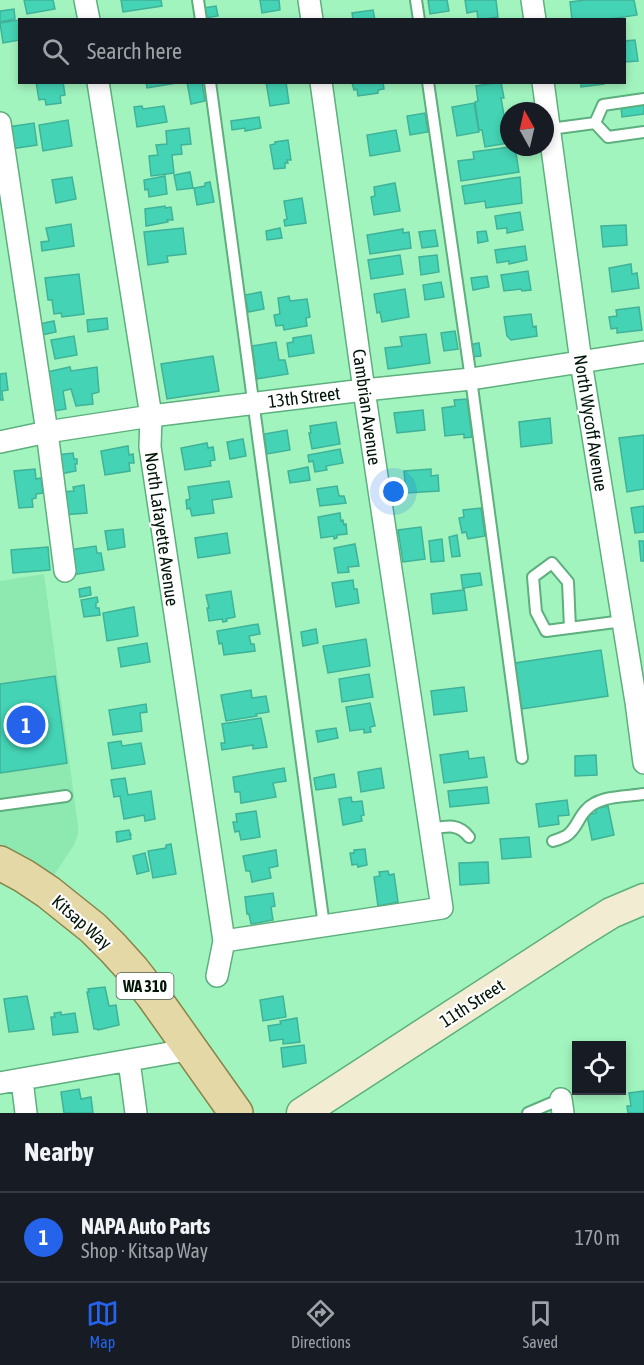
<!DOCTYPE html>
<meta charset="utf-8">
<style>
:root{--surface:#171b24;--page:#20242c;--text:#f1f3f6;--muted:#9ea1a6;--line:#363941;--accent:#2563eb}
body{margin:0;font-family:"Asap Condensed",sans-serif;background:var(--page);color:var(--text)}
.controls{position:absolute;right:18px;bottom:18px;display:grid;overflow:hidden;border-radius:0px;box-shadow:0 3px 9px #0003}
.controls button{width:54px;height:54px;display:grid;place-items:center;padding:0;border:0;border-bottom:2px solid var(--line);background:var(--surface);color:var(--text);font:30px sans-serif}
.compass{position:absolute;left:500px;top:102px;width:54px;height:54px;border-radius:50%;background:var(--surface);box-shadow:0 3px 9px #0003;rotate:352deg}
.you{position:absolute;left:394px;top:492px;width:21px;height:21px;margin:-15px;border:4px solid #fff;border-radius:50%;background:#1a73e8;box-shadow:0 0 0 9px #1a73e833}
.badge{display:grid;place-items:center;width:39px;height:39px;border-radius:50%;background:var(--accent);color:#fff;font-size:20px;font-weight:700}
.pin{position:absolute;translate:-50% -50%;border:3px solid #fff;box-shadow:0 2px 6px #0006}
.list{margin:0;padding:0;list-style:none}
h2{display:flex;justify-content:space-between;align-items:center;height:78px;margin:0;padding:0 24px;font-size:26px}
h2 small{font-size:20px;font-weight:400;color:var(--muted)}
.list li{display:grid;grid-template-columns:39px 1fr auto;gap:18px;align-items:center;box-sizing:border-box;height:90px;padding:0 24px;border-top:2px solid var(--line)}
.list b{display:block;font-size:22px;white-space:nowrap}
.list p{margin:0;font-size:20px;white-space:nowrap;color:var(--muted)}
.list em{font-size:20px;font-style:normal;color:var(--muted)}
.icon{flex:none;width:33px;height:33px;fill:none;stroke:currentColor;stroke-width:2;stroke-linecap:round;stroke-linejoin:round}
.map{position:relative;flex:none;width:644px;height:1113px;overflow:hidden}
.search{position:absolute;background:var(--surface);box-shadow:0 3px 9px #0003;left:18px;right:18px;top:18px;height:66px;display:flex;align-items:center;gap:15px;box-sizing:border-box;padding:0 21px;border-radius:0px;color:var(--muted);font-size:22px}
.sheet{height:168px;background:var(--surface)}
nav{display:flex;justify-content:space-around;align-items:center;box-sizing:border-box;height:84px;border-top:2px solid var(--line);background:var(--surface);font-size:16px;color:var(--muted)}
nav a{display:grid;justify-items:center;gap:3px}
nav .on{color:var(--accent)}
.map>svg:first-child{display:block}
</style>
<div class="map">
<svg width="644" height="1113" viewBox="0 0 644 1113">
<rect width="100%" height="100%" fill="#a2f4bf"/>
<path fill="#8ee9b0" d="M44,574L78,826V834L74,845L48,884L0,856V581Z"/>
<path fill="#44d3b4" stroke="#3fb298" stroke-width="1.5" d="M24,0H53L55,9L27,14Z
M121,0H161L162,6L123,12Z
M260,0H279L280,10L262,13Z
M428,0H447L449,11L430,14Z
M465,0H496L498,17L478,20L477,11L467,13Z
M585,0H634L637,15L604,20H572L570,2Z
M216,6L218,16L205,18L203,8Z
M14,9L15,19L0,22V11Z
M373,10L375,20H353L352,13Z
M19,20L20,40L3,43L0,23Z
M635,40L638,61L624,62V41Z
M36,82H63L65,95L60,96L61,103L46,105L45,99L39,100Z
M146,82H176V83L147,88Z
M187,82H202L205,101L191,104Z
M266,82H286L289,103L270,106Z
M383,82L384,89L378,90V93L358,96L357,89L354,90L352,83Z
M501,82L504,98H501L509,143L485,147L482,130H479L475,102L478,101L476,86Z
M581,82H604V84L581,87Z
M474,103L479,132L457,136L452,107Z
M644,104V114L622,117L621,107Z
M142,106L143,109L164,106L167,122L137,127L134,107Z
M425,113L428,132L410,135L407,116Z
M259,117L261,128L245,131V128L232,130L231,121Z
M68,120L72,146L43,151L39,125Z
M34,123L37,145L11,149L8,127Z
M189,128L191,144L181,145L182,154L172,155L174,173L151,176L149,156L158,155L156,145L167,144L166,131Z
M396,130L400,151L370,156L367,135Z
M288,140L291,160H287L288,163H285V168L274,169L270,145L275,144V142Z
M510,147H515L519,172L461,181L458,161L474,159L473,152Z
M190,172L193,188L177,190L174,175Z
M165,176L167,194L149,197L148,189L145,190L144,180Z
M72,177L76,199L56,203L52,180Z
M520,177L522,203L486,208L485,201L465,204L462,186Z
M210,182L214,202L197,205L194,188L205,186V183Z
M395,183L400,211L374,215L371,197L375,196L374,187Z
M302,198L306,223L285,226L284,220L287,219L284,201Z
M165,206V208L171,207L173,220H167L168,222L146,226L145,209Z
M520,212L523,230L507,233V228L497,229L495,216Z
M71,224L74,246L42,251L41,242L49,241L46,228Z
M626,225L627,245L603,247L601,226Z
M183,228L186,254L167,256L168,262L148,265L144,232Z
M280,228L282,238L267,240L266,231Z
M403,229V233L409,232L411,248L370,254L367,235Z
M435,230L438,246L422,248L419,232Z
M486,231L488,241L478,243L477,232Z
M525,246L527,260L509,264V261L497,263L495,250Z
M400,255L403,274L371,279L368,260Z
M437,255L439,272L421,275L419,257Z
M631,264L632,274L637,273L639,288L612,292L609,268Z
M528,271L531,290L522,291L521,289L504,291L501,275Z
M79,274L84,314L62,317L61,313L54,314L52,300H48L45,278Z
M487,276L489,287L473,290L471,278Z
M441,282L444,297L425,300L423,285Z
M405,289L409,317L382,322L380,312L377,313L374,294Z
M261,292L264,309L248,312L245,295Z
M289,296L290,301L307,299L310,317L306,318L307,326L284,330L283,325L276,326L274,315L280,314L278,298Z
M639,307L642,330L617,333V328L611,329L609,317L617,316L616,310Z
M531,314L533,327L536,326L537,336L511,340L507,336L504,317Z
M107,318L108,329L88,332L87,320Z
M54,321L56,332L41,335L39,324Z
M455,331L458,349L444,351L441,333Z
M426,334L430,363L388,369L385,348L402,346L400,337Z
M311,335L314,353L289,357L287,343L293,342V338Z
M74,336L77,355L55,359L51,340Z
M276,342L279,360H285L288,374L257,379L256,374L252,375L250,366L255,365L252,346Z
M479,343L481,356L470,357L468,345Z
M213,356L219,391L167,399L161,364Z
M70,367L71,371L97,367L99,392L92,394L93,404L76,406L71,389L63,391L66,409L49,412L42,373Z
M6,373L8,390L2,391L3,400H0V374Z
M467,399L472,437L464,438V434L445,436L442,408L455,406L454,400Z
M423,410L425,430L397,433L394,413Z
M550,418L552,443L521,447L519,422Z
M336,422L340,444L312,449L309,433H311L310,426Z
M287,430L290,450L267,454L264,434Z
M644,435V489L627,492L619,438Z
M243,439L246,456L230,459L227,442Z
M207,443L208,448L213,447L215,460L210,461L211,466L185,470L181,448Z
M128,446L129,455L133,454L134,463H129L130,471L105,475L101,451Z
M340,449L343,463L326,466L327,470L315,472L313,461L309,462L308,455Z
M73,453L74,459H77V464H75L76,471L60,474L57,455Z
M308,467L310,480L290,483L288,471Z
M35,469L36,479L41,478L43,493L36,494V498L32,499L33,507L19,508L14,471Z
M431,469V476L438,475L439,491L406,493L404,471Z
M229,481L232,497L212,500L214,513L192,516L190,508L187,509L186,500L190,499L188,487Z
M84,485L87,513L63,515L61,492L74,491L73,487Z
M337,486L339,496H344L346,503L320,506L317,489Z
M644,506V532L635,533L631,508Z
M481,508L485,536L468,539L466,532L462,533L459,518L464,517L463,510Z
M340,513L341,521L343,520L344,525L346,524L347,534L337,535V538L334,539V536L321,538L318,517Z
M421,527L425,559L403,562L398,530Z
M123,529L125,547L108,550L105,531Z
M227,533L230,553L198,558L195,538Z
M457,535L460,556L452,557L449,537Z
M442,539L444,561L431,562L429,541Z
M639,541H644V561H641Z
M355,544L359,566L348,567L349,572L338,573L334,548Z
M96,546L97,553H101L104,570L72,575L69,550Z
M48,547L50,570L13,573L11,550Z
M480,573L482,585L464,588L467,610L433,614L431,594L463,590L461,575Z
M353,580L354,589H357L359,603L336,607L332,583Z
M90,587L91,595L80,597L79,589Z
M231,591L235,617L226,619L227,621L223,622L222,619L209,621L207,608H209L206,595Z
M97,597L98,602L96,603V608H99L100,615L84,617L81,600Z
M134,607L138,636L107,641L103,613Z
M258,624L260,634L249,636L251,644H254L255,651L224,655L222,643L219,644L217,631Z
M316,629L318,643L303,646L301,632Z
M366,639L370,666L328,673L323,646Z
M147,643L150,662L121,667L118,648Z
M601,650L608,696L522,709L515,663Z
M369,674L373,697L342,702L339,679Z
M55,676L67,763L0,773V684Z
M464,687L467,711L434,715L431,691Z
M251,690L252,698L266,696L269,712L256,714L257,716L226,721L221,695Z
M370,703L375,726L370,727L371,732L364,733V729L350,731L346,707Z
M146,704L147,712L140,713L142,731L113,735L109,710Z
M261,718L267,747L253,749V745L222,750L221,743H225L222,724Z
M336,728L338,738L318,742L316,731Z
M121,741L122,746L141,743L145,764L112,769L108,743Z
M468,751L469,759L484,757L487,777L444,783L440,755Z
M596,755L597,775L575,776V756Z
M284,768L286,781L273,783L276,797L241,803L240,792H235L233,777Z
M381,768L384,788L361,792L358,772Z
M334,774L336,787L316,790L314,778Z
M125,778L128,795L151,791L155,819L145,821L144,815L124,819L120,796L114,797L111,780Z
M487,787L489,803L450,807L448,791Z
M351,797L352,802L362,801L364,815L361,816L362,821L343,825L339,799Z
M567,800L569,815L558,816L559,824L539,827L536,804Z
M608,806L614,835L592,840L587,815L596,813L595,809Z
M256,811L260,837L241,840L239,831L235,832L233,822H237L236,814Z
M129,830L131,835H130L131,839L117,842L116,832Z
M529,837L531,857L502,859L500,839Z
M171,844L176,874L153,878L148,851L166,848V845Z
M365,849L367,865L358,867L357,864L352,865L350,853H354V850Z
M276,850L278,866L269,868L271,878L252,882L250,871H246L243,856Z
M145,853L149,871L137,874L133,856Z
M488,862L489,883L460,885L459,863Z
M388,871L389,875L394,874L398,902L378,906L374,877L380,876L379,872Z
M273,893L275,906L271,907L273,920L251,924L249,914H247L245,897Z
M105,987L109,1006L116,1005L119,1025L98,1030V1029H94L87,992H89L88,989Z
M27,996L34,1029L9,1032L4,999Z
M283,996L286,1017L263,1021L260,1000Z
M61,1012V1015L75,1013L78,1032L53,1035L51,1017H55L54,1013Z
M297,1018L300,1042L283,1044V1039L270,1041L268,1026L281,1024L280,1021Z
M304,1045L306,1063L283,1067L281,1048Z
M79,1089L81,1099L91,1097L93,1113H64L61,1092Z
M644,1091V1113H628L627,1106H631L629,1093Z"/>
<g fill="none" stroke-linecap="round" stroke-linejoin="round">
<defs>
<path id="lane" d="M198,0L201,20
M416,0L419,20
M210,82L324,926
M428,82L471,379L522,758
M595,123L603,105L644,99
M595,123L608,137L644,132
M550,129L595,123
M570,628L568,582L552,563L533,577L536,612L546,631L623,621
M0,805L66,796
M431,829C447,826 458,823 469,837
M553,841C557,840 562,838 566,836C576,830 578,818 586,810C599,795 626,797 644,794
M528,1113L561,1099"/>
<path id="street" d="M85,0L89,20
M309,0L312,20
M532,0L535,20
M98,82L151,416L150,447L224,941L217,976
M543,82L581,362L636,702L644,763
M0,123L47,432L65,571
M0,442L47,432L151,416L364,390L471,379L644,352
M224,941L442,908L364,390L321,82
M129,1061L136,1113
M22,1080L26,1113
M0,1083L192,1049
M561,1099L563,1113"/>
<path id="secondary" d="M302,1113L579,933L611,913L644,899"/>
<path id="primary" d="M0,863L24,876L48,892L93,928L113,948L132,969L153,996L236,1113"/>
</defs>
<use href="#lane" stroke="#5daf7d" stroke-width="14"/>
<use href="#street" stroke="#5daf7d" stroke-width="24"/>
<use href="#secondary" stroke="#5daf7d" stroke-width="33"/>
<use href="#primary" stroke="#888349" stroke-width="36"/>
<use href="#lane" stroke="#fff" stroke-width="10"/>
<use href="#street" stroke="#fff" stroke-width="21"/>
<use href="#secondary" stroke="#f2ecd3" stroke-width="30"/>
<use href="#primary" stroke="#e4d8a7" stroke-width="33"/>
</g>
<g text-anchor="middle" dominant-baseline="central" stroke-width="4.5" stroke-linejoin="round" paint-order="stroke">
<rect fill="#fff" stroke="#4c5b51" stroke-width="1.5" x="116.5" y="973" width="57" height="26" rx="4.5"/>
<g font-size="16" font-weight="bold" fill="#001507">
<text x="145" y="986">WA 310</text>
</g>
<g font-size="18" fill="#001507" stroke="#fff">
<text transform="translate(304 397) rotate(-7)">13th Street</text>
<text transform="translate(367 407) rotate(82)">Cambrian Avenue</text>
<text transform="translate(591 423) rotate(81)">North Wycoff Avenue</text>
<text transform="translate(162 529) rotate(82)">North Lafayette Avenue</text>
<text transform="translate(82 922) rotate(41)">Kitsap Way</text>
<text transform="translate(472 1003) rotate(-33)">11th Street</text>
</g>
</g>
</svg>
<div class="controls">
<button><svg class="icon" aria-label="locate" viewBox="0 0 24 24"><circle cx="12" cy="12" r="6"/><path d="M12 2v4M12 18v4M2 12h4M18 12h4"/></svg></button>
</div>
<svg class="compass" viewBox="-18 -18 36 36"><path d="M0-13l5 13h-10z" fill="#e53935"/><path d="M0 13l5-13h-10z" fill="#9ea1a6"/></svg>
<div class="you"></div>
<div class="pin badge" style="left:26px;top:725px">1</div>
<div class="search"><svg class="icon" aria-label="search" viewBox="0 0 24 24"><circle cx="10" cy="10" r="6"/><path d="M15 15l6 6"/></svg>Search here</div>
</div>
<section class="sheet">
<h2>Nearby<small></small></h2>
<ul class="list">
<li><span class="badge">1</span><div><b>NAPA Auto Parts</b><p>Shop · Kitsap Way</p></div><em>170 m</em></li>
</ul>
</section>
<nav>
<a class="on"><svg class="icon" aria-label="map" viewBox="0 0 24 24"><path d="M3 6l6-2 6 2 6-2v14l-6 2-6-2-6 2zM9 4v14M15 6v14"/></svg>Map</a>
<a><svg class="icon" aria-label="directions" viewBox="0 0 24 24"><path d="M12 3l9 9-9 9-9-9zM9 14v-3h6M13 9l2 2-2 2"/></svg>Directions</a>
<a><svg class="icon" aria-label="saved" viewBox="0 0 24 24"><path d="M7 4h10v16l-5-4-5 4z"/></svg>Saved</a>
</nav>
